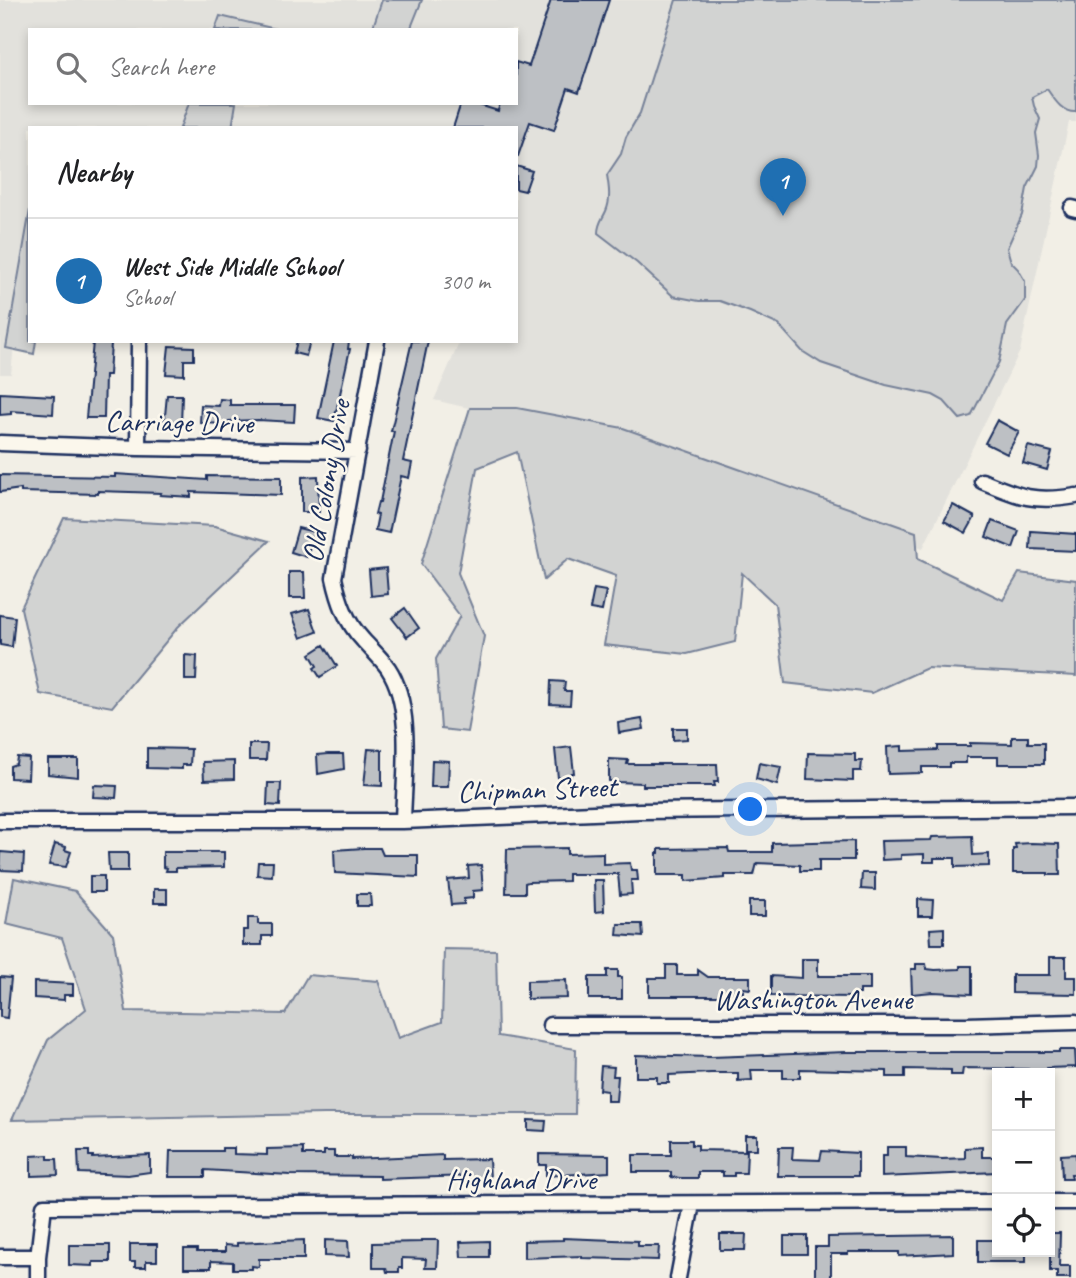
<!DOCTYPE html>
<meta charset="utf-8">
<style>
:root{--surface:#fff;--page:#f6f6f6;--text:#202124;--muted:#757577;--line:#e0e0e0;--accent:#1f6fb2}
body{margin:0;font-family:Caveat,sans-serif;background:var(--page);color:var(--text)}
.controls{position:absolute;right:21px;bottom:21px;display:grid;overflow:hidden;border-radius:0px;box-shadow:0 4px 10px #0003}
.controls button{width:63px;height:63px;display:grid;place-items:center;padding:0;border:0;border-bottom:2px solid var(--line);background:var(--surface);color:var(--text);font:35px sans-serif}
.you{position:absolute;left:751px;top:810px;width:24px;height:24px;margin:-18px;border:5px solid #fff;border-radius:50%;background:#1a73e8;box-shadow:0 0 0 10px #1a73e833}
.badge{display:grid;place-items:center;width:46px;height:46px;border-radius:50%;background:var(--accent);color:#fff;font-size:23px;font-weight:700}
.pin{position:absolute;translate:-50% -58px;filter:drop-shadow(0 2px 4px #0008)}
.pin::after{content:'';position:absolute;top:37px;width:24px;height:21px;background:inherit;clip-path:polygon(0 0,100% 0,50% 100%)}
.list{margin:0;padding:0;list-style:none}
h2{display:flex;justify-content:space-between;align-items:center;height:91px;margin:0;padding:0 28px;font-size:30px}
h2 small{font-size:23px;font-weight:400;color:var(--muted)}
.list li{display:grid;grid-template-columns:46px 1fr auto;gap:21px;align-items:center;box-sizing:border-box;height:126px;padding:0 28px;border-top:2px solid var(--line)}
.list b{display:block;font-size:26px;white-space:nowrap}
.list p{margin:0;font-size:23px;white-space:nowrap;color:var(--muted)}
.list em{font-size:23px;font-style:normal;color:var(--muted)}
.icon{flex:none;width:38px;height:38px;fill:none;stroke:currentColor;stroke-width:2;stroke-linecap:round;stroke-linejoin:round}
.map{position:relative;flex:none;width:1076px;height:1278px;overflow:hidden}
.search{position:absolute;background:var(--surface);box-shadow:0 4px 10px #0003;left:28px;top:28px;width:490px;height:77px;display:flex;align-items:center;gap:18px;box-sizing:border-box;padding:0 24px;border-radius:0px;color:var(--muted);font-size:26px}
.panel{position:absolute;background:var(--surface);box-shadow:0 4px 10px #0003;left:28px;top:126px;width:490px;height:217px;border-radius:0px}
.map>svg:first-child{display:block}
</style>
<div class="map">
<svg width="1076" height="1278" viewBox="0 0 1076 1278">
<rect width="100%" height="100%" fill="#f2efe6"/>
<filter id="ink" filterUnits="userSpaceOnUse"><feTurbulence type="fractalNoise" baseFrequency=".0143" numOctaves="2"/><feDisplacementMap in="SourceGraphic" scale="14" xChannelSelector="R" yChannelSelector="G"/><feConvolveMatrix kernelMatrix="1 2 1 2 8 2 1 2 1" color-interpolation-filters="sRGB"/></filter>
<g filter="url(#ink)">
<path fill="#e2e1dc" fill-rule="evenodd" d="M0,0H1076V122H1069L1020,351L923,548L716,480L590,436L434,400L460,341H516V128H30V270L15,335L11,374H0ZM30,30H516V103H30Z"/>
<path fill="#d2d3d2" stroke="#768198" stroke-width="2" d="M382,0H422L410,30H372Z
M676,0H1076V112C1062,113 1054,99 1047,89L1032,97L1034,106L1040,119L1036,133L1039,155L1038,166L1027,188L1022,215L1007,248L1011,262L1018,269L1025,281V300L1007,325L999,362L971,416L960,419L944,401L933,395L886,385L821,363L802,351L779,325L750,312L720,301H699L673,296L637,263L598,233C598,223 602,220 606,211C611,200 609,187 607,175L621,154L626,137L640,113Z
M220,16L280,30H215Z
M189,103H236L232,128H180Z
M30,210V341H36L34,354L6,348Z
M470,408H517L623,428L916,532L918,559L1003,600L1019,573L1076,580V676L927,668L872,693L785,683L775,604L742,573L735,642L687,654L604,645L616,576L568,559L544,580L517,452L477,468L458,573L484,636L467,732L441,729L436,659L460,616L421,564Z
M64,518L215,526L269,541L178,627L112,707L40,694L21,608Z
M14,878L75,891L113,934L126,1011L285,1014L308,975L378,981L398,1038L442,1022L444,949L496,950L498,1036L576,1049L575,1114H325L12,1120L48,1040L86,1009L62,938L6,924Z"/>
<path fill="#bdc0c4" stroke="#1b2f5e" stroke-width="2" d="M551,0H609L579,92L568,88L554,130L530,122L518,156H516V128H453L461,103H473L498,111L500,103H516V62L529,66Z
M516,166L532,171L525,191L516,189Z
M297,341H310L306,356L294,353Z
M334,341H349L348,349H350L334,421L318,418Z
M412,341H428L403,461L412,463L409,478L401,476L389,533L375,530L378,515L375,514L378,502H380L394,431H391Z
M93,342L111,343L109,375H105L104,418H86Z
M169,346L194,347V360H184V375L166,374Z
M0,393L54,396L53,414L11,411V414L0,415Z
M167,395H182L181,426H164Z
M220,399L230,400V405H295L294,422L258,420L229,421V424L200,423L201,405L219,406Z
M997,420L1019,432L1007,454L985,443Z
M1028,446L1052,452L1047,470L1023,463Z
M115,474L207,480V476L281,477V495L191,492V497L160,495L161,493L98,491V494L21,492V489L0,492V475L115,477Z
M318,476L319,512H302V477Z
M953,505L975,517L966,533L944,521Z
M992,521L1019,531L1013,548L986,537Z
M298,528L314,532L307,557L291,552Z
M1031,531L1076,534V551L1030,549Z
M386,568L388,594L371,596L369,570Z
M289,572H304L305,598H289Z
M594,589L606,591L602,611L590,609Z
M405,608L419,628L407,637L392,618Z
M309,609L317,632L301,638L292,614Z
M0,615L15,617L12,647L0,645Z
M324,645L337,666L320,677L314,668L317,666L310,654Z
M185,655L197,656L196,680H185Z
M551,681L565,682L564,691H571L570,705L550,704Z
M642,719L644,729L619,733L618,723Z
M673,728H687V739L673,740Z
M1012,737H1028V743H1044V764H998V757H966V763H949V767H922V773L888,774L887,747L902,746V751L938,750V746H970V743L1012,744Z
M249,744H267L266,760H249Z
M571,747L574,773H571V777L558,778L555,749Z
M147,748L191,749L190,765H182V769L147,768Z
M368,749L382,750V786L364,785Z
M808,753L855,754V761H862L861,771H853V781L807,779Z
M328,754H343L344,769L318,774L317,755Z
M17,757L29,758L28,779L10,778V766L16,764Z
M48,759H78V777L48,774Z
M609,759L628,760L627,764H717L718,782H714L715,786H643V783L616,782L609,781Z
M432,760L449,761L448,787H431Z
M234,761V779L204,780L203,762Z
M759,763L781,767L777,785L756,779Z
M268,783H281L280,806L267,805Z
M94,785L117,786L116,798L93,797Z
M972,836L973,855L989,854V866L955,867V858H934V862H924V854L901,855V859L882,860L881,841L931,840L932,837Z
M854,841V860H819V871H800V865L757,863L754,875H725V878L686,881V875H657V853H659V849L728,848L729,852H772V843Z
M1031,843L1059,844L1060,875H1048V873H1013V849H1016L1015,844Z
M55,844L66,847L65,850L71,852L66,867L49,865Z
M364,848H380L383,855H418V877L335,873L334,850Z
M567,848V854L603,853V864L630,863L631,870H637L638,880H631L632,894L620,895L618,874H568V881L528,882L525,883V893H506L507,849Z
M1,852L24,854L23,871L0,870Z
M163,852H224V867L176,868V871H166L167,868L163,867Z
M108,853H128V871H109Z
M258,862H273L272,876L257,875Z
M481,865L483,890L473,891V898L464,899V904L451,905L448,880L469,878L468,866Z
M862,873H875V890L861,889Z
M90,876H104V892H90Z
M594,880H603L604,911L595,912Z
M154,889H167V903H154Z
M357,894H370L371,906H357Z
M918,899L933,900L932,916H918Z
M749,901H765V916H749Z
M248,918H258V924H272V936H262V945H243V930H248Z
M618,924H642L643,937L617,935Z
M944,928V944H931L930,929Z
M1050,957H1066V977H1076V994L1012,993V975H1050Z
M802,959H818V976H870V990H860V994H854L852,997L771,996V976L802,978Z
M916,964H926L927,969L935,970L960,969V966H972V994L933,992L912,994L911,969H916Z
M666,965H677V975H698V970L708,977H750V989L743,988V996H649V978H666Z
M607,970H618V977H622V999H589V977H607Z
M0,977L11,978L7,1018L0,1017Z
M566,980L567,998L527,999V981Z
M34,982L73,984V995H64V1000L34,998Z
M1059,1050H1075L1076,1067L1047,1068V1073H1028V1069L963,1068L962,1075H951V1070L905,1069V1077H887V1071L800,1069V1078H783V1070H751L752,1080L738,1081V1073H711L669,1075V1083H657V1077H636V1055L711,1057L846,1052H1059Z
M601,1066L614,1067L613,1076H618L616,1101H607V1091L599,1090Z
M528,1120L546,1121L545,1131L528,1130Z
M745,1135H757V1149H745Z
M671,1140H692V1145H698V1150L747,1151L746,1173H734V1176H723V1172H698V1178H680L671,1177V1172H633V1155H671Z
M779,1147H793L792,1159L820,1160L822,1151L858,1153V1176H778Z
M887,1147H906V1157L942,1159L965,1158V1148L982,1147V1157H997V1172L882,1177V1156H887Z
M222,1148H234V1154L267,1155V1149L303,1148V1155H324V1151H334V1157H352V1159L443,1155V1160L489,1159L490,1179L469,1180V1176L380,1179V1176L290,1175L205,1170V1177H169L170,1151H222Z
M78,1151H89V1156H93V1158L150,1155V1172L128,1175L79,1173Z
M539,1154L609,1155V1172L546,1176V1165H539Z
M1076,1154V1174H1071L1072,1179H1062L1061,1155Z
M48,1155V1159H57L58,1175L31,1176V1156Z
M1050,1233H1060L1059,1266H1070V1278H1057V1271H1050Z
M720,1234H746L745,1250H720Z
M953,1235V1253L899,1256V1252H848V1254H831V1278H815V1247H828V1237Z
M784,1236H807V1254H784Z
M563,1238L638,1241V1246H659L658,1260L582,1258V1256L524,1258V1241L563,1240Z
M304,1240V1259H259V1267L252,1266V1269H233V1262L211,1261V1268H184V1249H197V1252H225V1245L237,1246V1243Z
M325,1240L348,1241L349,1257L325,1256Z
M421,1240H438L437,1268H425L426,1259L402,1258V1268H399V1272H387L386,1268H373V1243L421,1242Z
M978,1240H997V1252H1026V1262H978Z
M489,1241V1257H461L460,1242Z
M130,1244H157V1261H146V1267H135V1262H130Z
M69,1245H110V1262H93V1266L69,1265Z"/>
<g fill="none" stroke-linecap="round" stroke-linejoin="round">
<defs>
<path id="minor" d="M1072,208L1076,209
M377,341L334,578C339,601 346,622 363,640C371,649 381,658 388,668C414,707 404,776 403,821
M0,443L138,448L358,451
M138,448L139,341
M982,481C1020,497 1034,503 1076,496
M0,821H403L640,811L1076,807
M550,1025H966L1076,1022
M1050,1202H1076
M0,1257H38
M38,1278V1257L44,1206L997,1202
M678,1278L692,1204"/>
</defs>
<use href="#minor" stroke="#1b2f5e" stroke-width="19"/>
<use href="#minor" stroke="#fbf7ec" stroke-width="14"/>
</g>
</g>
<g text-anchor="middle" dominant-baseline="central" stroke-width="5" stroke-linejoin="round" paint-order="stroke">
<g font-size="30" fill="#1b2f5e" stroke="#fbf7ec">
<text transform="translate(179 422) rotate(1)">Carriage Drive</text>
<text transform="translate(326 481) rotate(-80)">Old Colony Drive</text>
<text transform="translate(537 789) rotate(-2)">Chipman Street</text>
<text x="813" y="999">Washington Avenue</text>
<text x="521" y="1179">Highland Drive</text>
</g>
</g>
</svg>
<div class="controls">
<button>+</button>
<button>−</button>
<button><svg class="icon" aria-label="locate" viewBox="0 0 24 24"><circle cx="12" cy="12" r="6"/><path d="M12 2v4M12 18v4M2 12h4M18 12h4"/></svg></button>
</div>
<div class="you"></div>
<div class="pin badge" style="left:783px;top:216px">1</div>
<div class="search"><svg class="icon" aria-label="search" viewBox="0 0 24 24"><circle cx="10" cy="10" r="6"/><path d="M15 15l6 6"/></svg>Search here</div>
<section class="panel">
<h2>Nearby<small></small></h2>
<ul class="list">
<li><span class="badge">1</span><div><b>West Side Middle School</b><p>School</p></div><em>300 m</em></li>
</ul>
</section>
</div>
